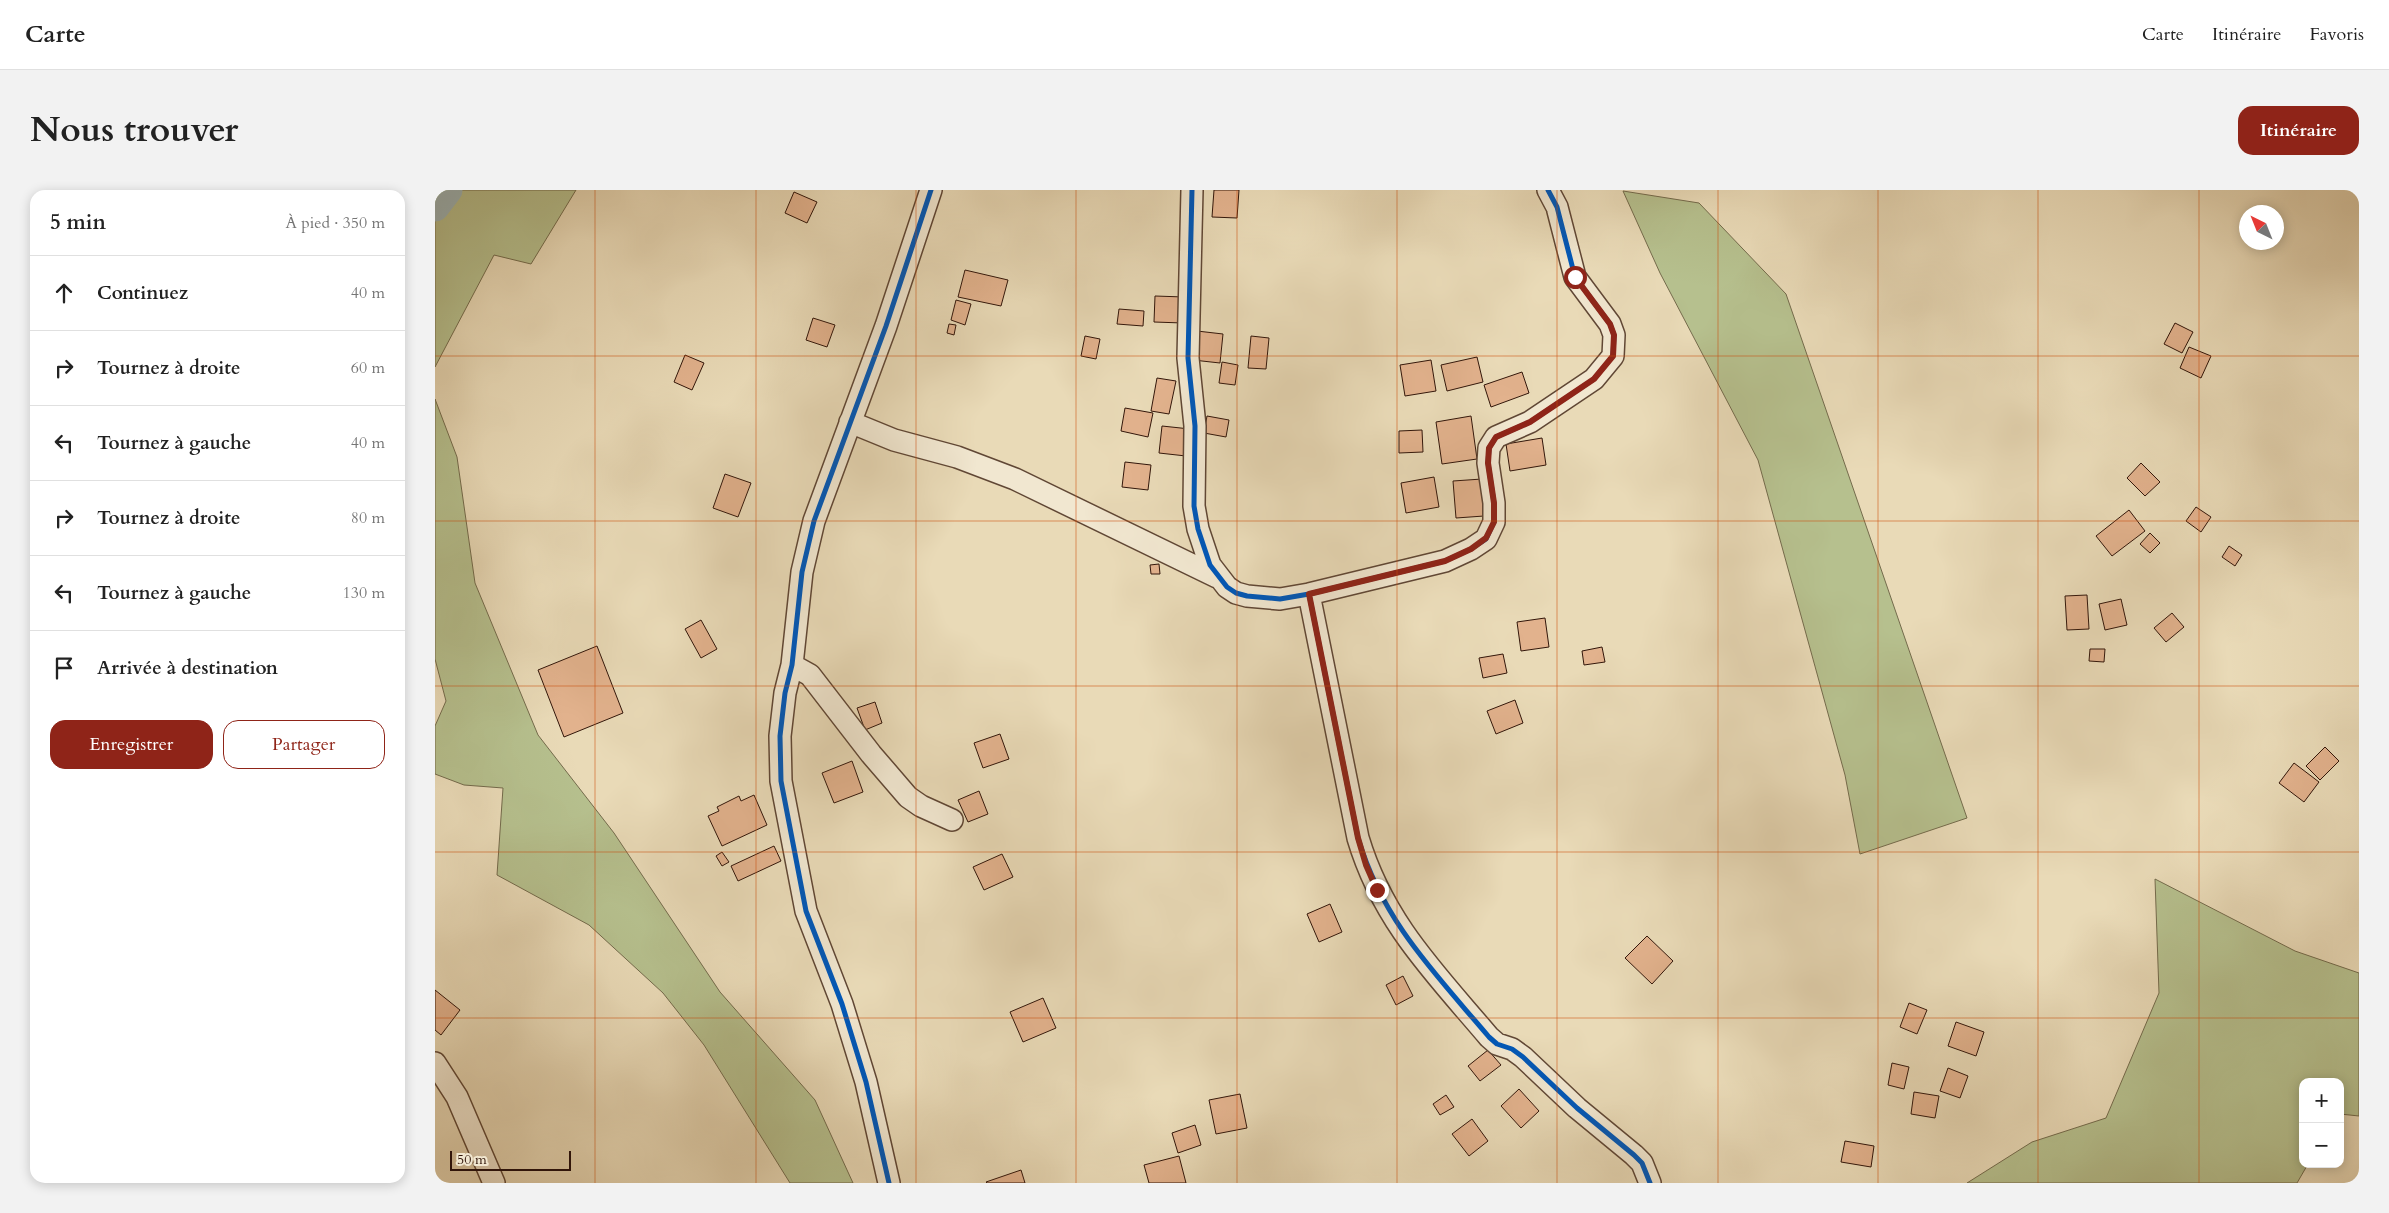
<!DOCTYPE html>
<html lang="fr">
<meta charset="utf-8">
<style>
:root{--surface:#fff;--page:#f2f2f2;--text:#222;--muted:#767676;--line:#e0e0e0;--accent:#8f2418}
body{margin:0;font-family:Cardo,serif;background:var(--page);color:var(--text)}
.controls{position:absolute;right:15px;bottom:15px;display:grid;overflow:hidden;border-radius:10px;box-shadow:0 2px 12px #0003}
.controls button{width:45px;height:45px;display:grid;place-items:center;padding:0;border:0;border-bottom:1px solid var(--line);background:var(--surface);color:var(--text);font:25px sans-serif}
.compass{position:absolute;left:1804px;top:15px;width:45px;height:45px;border-radius:50%;background:var(--surface);box-shadow:0 2px 12px #0003;rotate:317deg}
.scale{position:absolute;left:15px;bottom:12px;width:121px;box-sizing:border-box;padding-left:5px;border:2px solid #32160a;border-top:0;font-size:14px;line-height:18px;white-space:nowrap;color:#32160a;-webkit-text-stroke:4px #f1e7d0;paint-order:stroke}
.stop{position:absolute;width:15px;height:15px;margin:-11px;border:4px solid #8f2418;border-radius:50%;background:#fff}
.stop.end{background:#8f2418;border-color:#fff;box-shadow:0 1px 5px #0008}
.list{margin:0;padding:0;list-style:none}
h2{display:flex;justify-content:space-between;align-items:center;height:65px;margin:0;padding:0 20px;font-size:21px}
h2 small{font-size:16px;font-weight:400;color:var(--muted)}
.list li{display:grid;grid-template-columns:32px 1fr auto;gap:15px;align-items:center;box-sizing:border-box;height:75px;padding:0 20px;border-top:1px solid var(--line)}
.list b{display:block;font-size:19px;white-space:nowrap}
.list em{font-size:16px;font-style:normal;color:var(--muted)}
.actions{display:flex;gap:10px;padding:15px 20px}
.actions a{flex:1;padding:11px 0;border:1px solid var(--accent);border-radius:15px;text-align:center;font-size:18px;color:var(--accent)}
.actions .main{background:var(--accent);color:#fff}
.icon{flex:none;width:28px;height:28px;fill:none;stroke:currentColor;stroke-width:2;stroke-linecap:round;stroke-linejoin:round}
.map{position:relative;flex:none;width:1924px;height:993px;overflow:hidden;border-radius:15px}
header{display:flex;align-items:center;gap:30px;box-sizing:border-box;height:70px;padding:0 25px;background:var(--surface);border-bottom:1px solid var(--line)}
header strong{font-size:24px}
nav{display:flex;gap:28px;margin-inline-start:auto;font-size:18px}
.intro{display:flex;align-items:center;justify-content:space-between;box-sizing:border-box;height:120px;padding:0 30px}
h1{margin:0;font-size:35px}
.button{padding:12px 22px;border-radius:15px;background:var(--accent);color:#fff;font-size:18px;font-weight:700}
main{display:flex;gap:30px;padding:0 30px}
aside{flex:1;background:var(--surface);border-radius:15px;box-shadow:0 2px 12px #0003}
.map>svg:first-child{display:block}
</style>
<header>
<strong>Carte</strong>
<nav><a>Carte</a><a>Itinéraire</a><a>Favoris</a></nav>
</header>
<div class="intro"><h1>Nous trouver</h1><a class="button">Itinéraire</a></div>
<main>
<aside>
<h2>5 min<small>À pied · 350 m</small></h2>
<ul class="list">
<li><svg class="icon" aria-label="ahead" viewBox="0 0 24 24"><path d="M12 20V5M6 11l6-6 6 6"/></svg><div><b>Continuez</b></div><em>40 m</em></li>
<li><svg class="icon" aria-label="right" viewBox="0 0 24 24"><path d="M7 20v-9h11M14 6l5 5-5 5"/></svg><div><b>Tournez à droite</b></div><em>60 m</em></li>
<li><svg class="icon" aria-label="left" viewBox="0 0 24 24"><path d="M17 20v-9H6M10 6l-5 5 5 5"/></svg><div><b>Tournez à gauche</b></div><em>40 m</em></li>
<li><svg class="icon" aria-label="right" viewBox="0 0 24 24"><path d="M7 20v-9h11M14 6l5 5-5 5"/></svg><div><b>Tournez à droite</b></div><em>80 m</em></li>
<li><svg class="icon" aria-label="left" viewBox="0 0 24 24"><path d="M17 20v-9H6M10 6l-5 5 5 5"/></svg><div><b>Tournez à gauche</b></div><em>130 m</em></li>
<li><svg class="icon" aria-label="arrive" viewBox="0 0 24 24"><path d="M6 21V4h12l-3 4 3 4H6"/></svg><div><b>Arrivée à destination</b></div></li>
</ul>
<div class="actions"><a class="main">Enregistrer</a><a>Partager</a></div>
</aside>
<div class="map">
<svg width="1924" height="993" viewBox="0 0 1924 993">
<rect width="100%" height="100%" fill="#e9dab7"/>
<filter id="stains"><feTurbulence type="fractalNoise" baseFrequency=".004" numOctaves="4"/><feColorMatrix values="0 0 0 0 .2 0 0 0 0 .09 0 0 0 0 .02 0 0 0 .5 -.17"/></filter>
<radialGradient id="worn" r=".72"><stop offset=".6" stop-color="#630" stop-opacity="0"/><stop offset="1" stop-color="#630" stop-opacity=".3"/></radialGradient>
<path fill="#b6c08e" stroke="#746b4c" d="M0,0H141L96,74L59,65L0,177Z
M1188,1L1264,13L1351,104L1532,628L1425,664L1410,585L1323,270L1225,83Z
M0,209L22,267L40,393L103,545L179,643L285,802L380,910L418,993H355L269,855L228,803L154,735L62,685L68,598L29,595L0,584V536L11,511L0,469Z
M1720,689L1860,761L1924,783V926L1905,924V892H1868V974H1873L1862,993H1532L1597,952L1671,928L1724,803Z"/>
<g fill="none" stroke-linecap="round" stroke-linejoin="round">
<path stroke="#9db7bb" stroke-width="29" d="M0,17L13,0"/>
</g>
<path fill="#e2b28d" stroke="#32160a" d="M779,0H804L802,28L777,27Z
M359,2L382,12L372,33L350,23Z
M530,80L573,90L566,116L523,107Z
M720,106L749,107L748,133L719,132Z
M521,110L536,114L530,135L516,130Z
M684,119L709,121L708,136L682,134Z
M378,128L400,135L392,157L371,150Z
M1740,133L1758,142L1747,163L1729,154Z
M514,134L521,135L519,145L512,143Z
M762,141L788,144L785,173L758,170Z
M650,146L665,149L661,169L646,166Z
M816,146L834,148L831,179L813,178Z
M1754,157L1776,166L1766,188L1745,178Z
M250,165L269,173L257,200L239,192Z
M1042,167L1048,192L1012,201L1006,175Z
M996,170L1001,201L970,206L965,175Z
M787,172L803,175L800,195L784,193Z
M1087,182L1094,203L1056,217L1049,195Z
M722,188L741,191L734,224L716,221Z
M690,218L718,223L713,247L686,241Z
M772,226L794,230L791,247L769,243Z
M1036,226L1042,269L1007,274L1001,232Z
M727,236L755,239L751,266L724,263Z
M987,240L988,262L964,263V241Z
M1107,248L1111,275L1075,281L1071,254Z
M690,272L716,275L713,300L687,297Z
M1706,273L1725,292L1710,306L1692,288Z
M290,284L316,293L303,327L278,318Z
M999,287L1004,317L971,323L966,293Z
M1047,289L1049,326L1021,328L1018,291Z
M1761,317L1776,327L1766,342L1751,331Z
M1694,320L1710,341L1677,366L1661,346Z
M1715,343L1725,353L1715,363L1705,354Z
M1794,356L1807,365L1800,376L1787,367Z
M724,374L725,384H716L715,375Z
M1652,405L1654,439L1632,440L1630,406Z
M1686,409L1692,435L1670,440L1664,414Z
M1737,423L1749,437L1731,452L1719,438Z
M1110,428L1114,457L1086,461L1082,432Z
M266,430L282,459L266,468L250,439Z
M162,456L188,523L129,547L103,480Z
M1167,457L1170,472L1149,475L1147,461Z
M1655,459H1670L1669,472L1654,471Z
M1068,464L1072,483L1048,488L1044,468Z
M1080,510L1088,533L1061,544L1052,521Z
M440,512L447,533L430,540L422,518Z
M565,544L574,569L548,578L539,553Z
M1890,557L1904,571L1885,590L1871,576Z
M417,571L428,602L399,613L387,583Z
M1859,573L1884,592L1869,612L1844,593Z
M544,601L553,624L533,632L523,610Z
M319,605L332,635L287,656L273,626L284,621L282,617L304,606L306,611Z
M339,656L346,671L303,691L296,676Z
M287,662L294,672L287,676L281,666Z
M567,664L578,687L549,700L538,677Z
M895,714L907,742L884,752L872,724Z
M1212,746L1238,771L1217,794L1190,768Z
M968,786L978,806L961,815L951,795Z
M0,800L25,820L6,845L0,840Z
M608,808L621,838L588,852L575,822Z
M1474,813L1492,820L1482,844L1465,837Z
M1521,832L1549,842L1541,866L1513,856Z
M1053,860L1066,875L1045,891L1033,876Z
M1457,873L1474,877L1469,899L1453,895Z
M1513,878L1533,886L1525,908L1505,901Z
M1084,899L1104,921L1086,938L1066,916Z
M1479,902L1504,906L1500,928L1476,924Z
M805,904L812,938L781,944L774,910Z
M1011,905L1019,917L1005,925L998,914Z
M1037,929L1053,951L1034,966L1017,944Z
M760,935L766,955L743,963L737,943Z
M1410,951L1439,956L1436,977L1406,972Z
M744,966L751,993H714L709,975Z
M586,980L590,993H552L551,992Z"/>
<g fill="none" stroke-linecap="round" stroke-linejoin="round">
<defs>
<path id="minor" d="M757,0L753,168L760,236L759,316L763,339L775,375L792,397L801,403L812,406L845,409L874,404L1010,371L1036,359L1051,349L1059,332V313L1053,273L1054,258L1061,247L1095,232L1159,189L1178,166L1179,145L1175,134L1140,87L1122,17L1113,0
M415,232L459,250L522,267L580,289L782,387
M874,404L923,648C948,732 1000,783 1054,847L1062,854L1077,859L1088,867L1142,918L1199,965L1207,973L1215,993
M357,475L375,485L436,564L473,607L486,616L517,630
M0,873L22,907L59,993
M454,993L431,892L407,814L371,721L346,591L345,546L350,503L357,475L367,382L379,331L451,136L496,0"/>
</defs>
<use href="#minor" stroke="#604735" stroke-width="24"/>
<use href="#minor" stroke="#f1e7d0" stroke-width="21"/>
<defs>
<path id="cycleway" d="M757,0L753,168L760,236L759,316L763,339L775,375L792,397L801,403L812,406L845,409L874,404L1010,371L1036,359L1051,349L1059,332V313L1053,273L1054,258L1061,247L1095,232L1159,189L1178,166L1179,145L1175,134L1140,87L1122,17L1113,0
M874,404L923,648C948,732 1000,783 1054,847L1062,854L1077,859L1088,867L1142,918L1199,965L1207,973L1215,993
M454,993L431,892L407,814L371,721L346,591L345,546L350,503L357,475L367,382L379,331L451,136L496,0"/>
</defs>
<use href="#cycleway" stroke="#f1e7d0" stroke-width="8"/>
<use href="#cycleway" stroke="#0057b8" stroke-width="5"/>
</g>
<g fill="none" stroke-linecap="round" stroke-linejoin="round">
<path stroke="#8f2418" stroke-width="6" d="M942,700L931,675L923,648L874,404L1010,371L1036,359L1051,348L1059,332V313L1053,273L1054,258L1061,247L1095,232L1159,189L1178,166L1179,145L1175,134L1140,87"/>
</g>
<path fill="none" stroke="#cd4f0c" stroke-width="1" stroke-opacity="0.55" d="M160,0V993M321,0V993M481,0V993M641,0V993M802,0V993M962,0V993M1122,0V993M1283,0V993M1443,0V993M1603,0V993M1764,0V993M0,166H1924M0,331H1924M0,496H1924M0,662H1924M0,828H1924"/>
<rect width="100%" height="100%" filter="url(#stains)"/>
<rect width="100%" height="100%" fill="url(#worn)"/>
</svg>
<div class="controls">
<button>+</button>
<button>−</button>
</div>
<svg class="compass" viewBox="-18 -18 36 36"><path d="M0-13l5 13h-10z" fill="#e53935"/><path d="M0 13l5-13h-10z" fill="#767676"/></svg>
<div class="scale">50 m</div>
<div class="stop" style="left:1140px;top:87px"></div>
<div class="stop end" style="left:942px;top:700px"></div>
</div>
</main>
